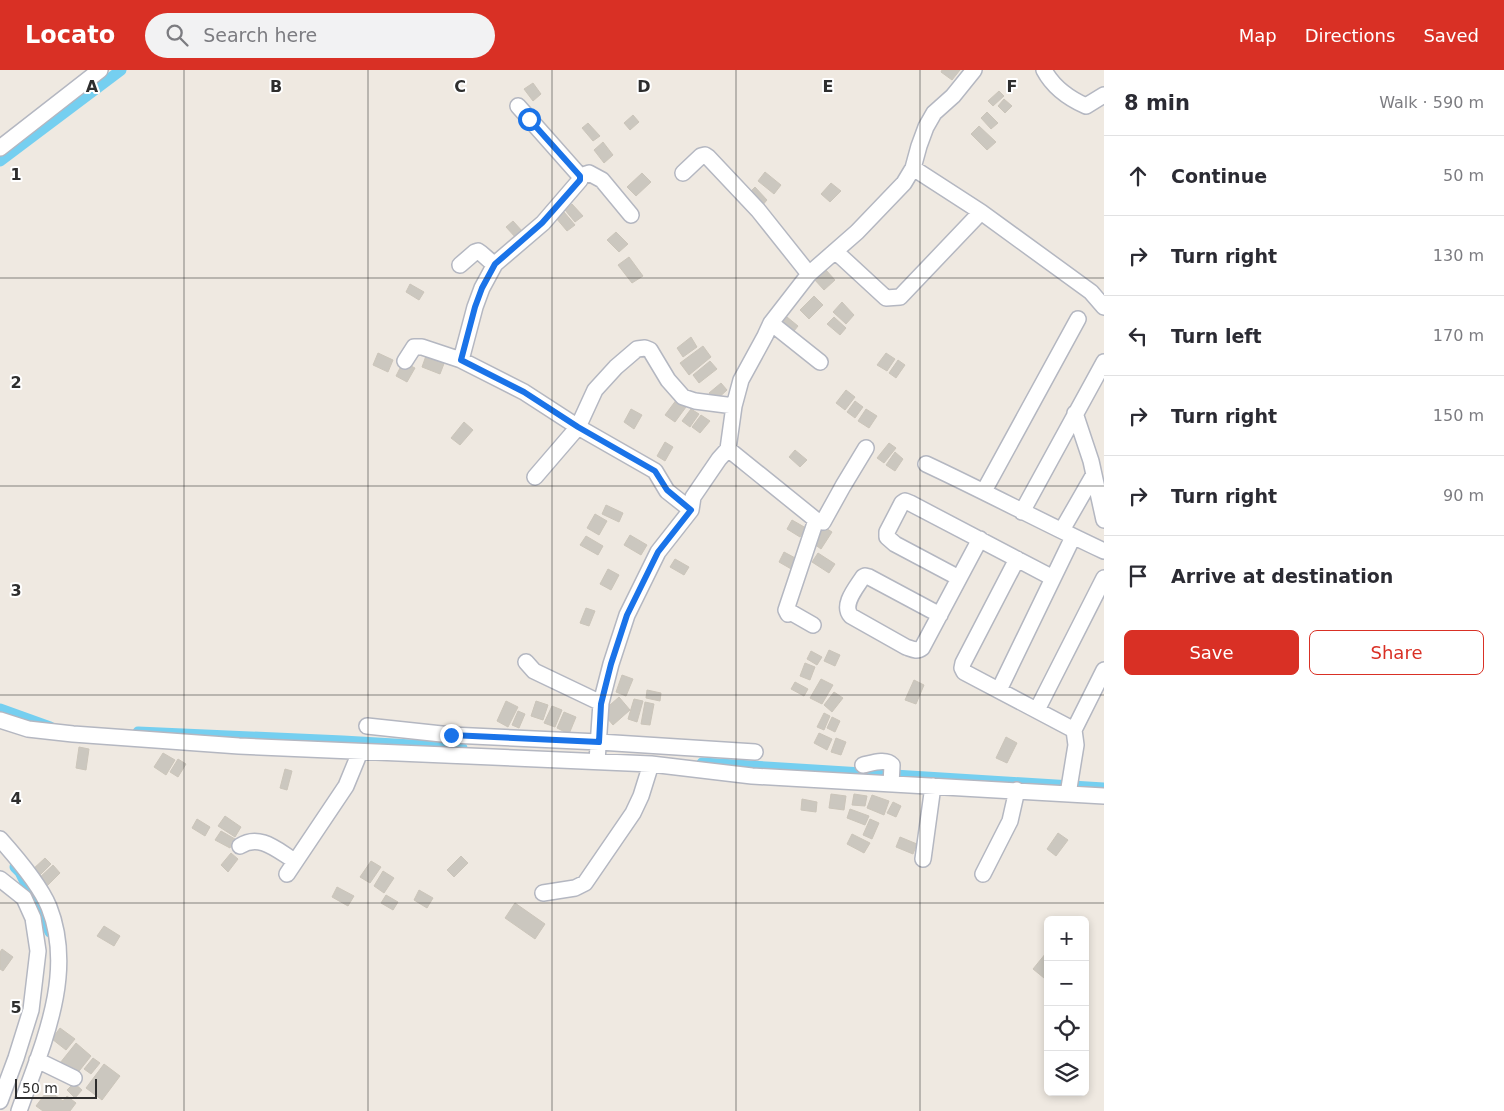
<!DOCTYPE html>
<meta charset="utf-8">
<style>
:root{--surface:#fff;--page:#f2f2f3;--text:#2b2b33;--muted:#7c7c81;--line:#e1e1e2;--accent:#d93025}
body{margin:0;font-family:"DejaVu Sans",sans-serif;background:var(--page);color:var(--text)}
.controls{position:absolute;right:15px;bottom:15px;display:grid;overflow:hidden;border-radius:8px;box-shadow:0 2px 8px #0003}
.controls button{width:45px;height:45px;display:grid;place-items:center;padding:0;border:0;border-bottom:1px solid var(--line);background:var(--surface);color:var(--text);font:25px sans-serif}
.scale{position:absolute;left:15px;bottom:12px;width:82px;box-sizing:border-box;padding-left:5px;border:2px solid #2e2e2e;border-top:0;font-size:14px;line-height:18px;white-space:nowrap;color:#2e2e2e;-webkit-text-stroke:4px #fff;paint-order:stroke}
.stop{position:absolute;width:15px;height:15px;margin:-11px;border:4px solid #1a73e8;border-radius:50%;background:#fff}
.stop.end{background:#1a73e8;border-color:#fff;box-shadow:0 1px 5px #0008}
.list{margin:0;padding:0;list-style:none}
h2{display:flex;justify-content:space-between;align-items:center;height:65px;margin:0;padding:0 20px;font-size:21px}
h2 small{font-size:16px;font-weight:400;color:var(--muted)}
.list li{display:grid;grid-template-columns:32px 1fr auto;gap:15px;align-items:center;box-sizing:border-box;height:80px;padding:0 20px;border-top:1px solid var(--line)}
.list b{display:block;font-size:19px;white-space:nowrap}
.list em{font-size:16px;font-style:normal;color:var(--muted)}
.actions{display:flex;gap:10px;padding:15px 20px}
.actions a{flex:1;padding:11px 0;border:1px solid var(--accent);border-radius:8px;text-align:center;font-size:18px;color:var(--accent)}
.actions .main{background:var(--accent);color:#fff}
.icon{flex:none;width:28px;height:28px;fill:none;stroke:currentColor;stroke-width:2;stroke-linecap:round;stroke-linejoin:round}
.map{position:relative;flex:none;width:1104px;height:1041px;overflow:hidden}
header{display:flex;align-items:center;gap:30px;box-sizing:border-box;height:70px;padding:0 25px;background:var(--accent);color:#fff}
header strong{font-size:24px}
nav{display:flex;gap:28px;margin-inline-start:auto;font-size:18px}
.search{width:350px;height:45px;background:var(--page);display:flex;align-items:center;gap:12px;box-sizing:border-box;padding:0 18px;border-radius:28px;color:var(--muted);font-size:19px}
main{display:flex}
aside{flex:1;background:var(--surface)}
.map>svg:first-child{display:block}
</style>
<header>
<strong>Locato</strong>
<div class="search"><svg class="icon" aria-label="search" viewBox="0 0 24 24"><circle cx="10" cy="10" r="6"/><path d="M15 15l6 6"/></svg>Search here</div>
<nav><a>Map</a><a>Directions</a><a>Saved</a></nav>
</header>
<main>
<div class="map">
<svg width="1104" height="1041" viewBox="0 0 1104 1041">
<rect width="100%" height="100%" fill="#efe9e1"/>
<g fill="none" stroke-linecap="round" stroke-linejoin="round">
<path stroke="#75cff0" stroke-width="11" d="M0,91L121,0
M0,639L50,657
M138,662L343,671L462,678
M702,693L1104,718
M15,797L20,802L50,862"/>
</g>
<path fill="#cbc7bf" stroke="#cbc5ba" d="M942,0H960L952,10L941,2Z
M533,13L541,24L533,31L524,19Z
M999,21L1004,26L993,36L988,31Z
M1004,29L1012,36L1005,43L998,36Z
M987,42L998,53L991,59L981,48Z
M633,45L639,52L630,60L624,53Z
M588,53L600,66L593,71L582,58Z
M979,56L996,72L987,80L971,64Z
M603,72L613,85L604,93L594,80Z
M765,102L781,115L774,124L758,111Z
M642,103L651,112L636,126L627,117Z
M831,113L841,121L830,132L821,124Z
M755,117L767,130L760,138L747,125Z
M572,134L583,146L575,152L565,140Z
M564,142L575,155L567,161L556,148Z
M513,151L523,162L516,168L506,157Z
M616,162L628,174L619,182L607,170Z
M629,187L643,206L632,213L618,195Z
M825,199L835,210L824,220L814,209Z
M410,214L424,222L419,230L406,222Z
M814,226L823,235L809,249L800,240Z
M842,232L854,245L846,254L833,242Z
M787,247L798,256L790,266L779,257Z
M834,247L846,258L840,265L827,254Z
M691,267L697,277L683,287L677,278Z
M703,276L711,287L689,305L680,293Z
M378,283L393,290L388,302L373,295Z
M427,283L445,291L440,304L422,297Z
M886,283L895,289L887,301L877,295Z
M898,290L905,295L896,308L889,303Z
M710,291L717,299L699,313L693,305Z
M403,292L415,298L407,312L396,306Z
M721,313L727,320L715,331L709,323Z
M846,320L855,327L845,340L836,333Z
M677,329L686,337L675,352L665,345Z
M855,331L863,337L855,348L847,342Z
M631,339L642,345L634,359L624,352Z
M691,339L699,344L690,357L682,351Z
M866,339L877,346L869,358L858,351Z
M701,345L710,351L700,363L692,357Z
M464,352L473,360L460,375L451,368Z
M665,372L673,377L665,391L657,386Z
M889,373L896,378L884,393L877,388Z
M795,380L807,390L800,397L789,387Z
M895,382L903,389L895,401L886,395Z
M606,435L623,443L619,452L602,444Z
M595,444L607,451L599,465L587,458Z
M792,450L806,458L800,467L787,459Z
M821,455L832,462L821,479L810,471Z
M630,465L647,475L641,485L624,475Z
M586,466L603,476L598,485L580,475Z
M784,482L799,490L793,500L779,492Z
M818,483L835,494L829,503L812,492Z
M675,489L689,497L684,505L670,497Z
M608,499L619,505L611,520L600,514Z
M586,538L595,541L589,556L580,553Z
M829,580L840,585L835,596L824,591Z
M811,581L822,587L817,595L807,589Z
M805,593L815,597L810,610L800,606Z
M622,605L633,609L626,626L616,622Z
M821,609L833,615L822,634L810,628Z
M914,610L924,615L916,634L905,630Z
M795,612L808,619L804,626L791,619Z
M647,620L661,623L660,631L646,628Z
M834,622L843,628L832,642L824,635Z
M619,627L630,640L613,655L602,642Z
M634,629L643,631L637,652L628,649Z
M506,631L518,637L508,657L497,651Z
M536,631L548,635L543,650L531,646Z
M645,632L654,634L650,655L641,654Z
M552,636L562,640L555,657L544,653Z
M518,641L525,644L519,658L512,655Z
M564,642L576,647L569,664L557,658Z
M824,643L830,646L824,660L817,657Z
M832,647L840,651L835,662L827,658Z
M819,663L832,669L827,680L814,673Z
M1006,667L1017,673L1007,693L996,688Z
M836,668L846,672L841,685L831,682Z
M79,677L89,679L86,700L76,698Z
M163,683L175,690L166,705L154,697Z
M178,689L186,694L178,707L170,702Z
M285,699L292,701L287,720L280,718Z
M831,724L846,726L844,740L829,738Z
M854,724L867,726L865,736L852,735Z
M872,725L889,731L884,745L867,738Z
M802,729L817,732L816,742L801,740Z
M893,732L901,736L896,747L887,743Z
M850,739L869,746L865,755L847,748Z
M225,746L241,757L235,767L218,756Z
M197,749L210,757L205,766L192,758Z
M870,749L879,753L872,769L863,765Z
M221,761L235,769L230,778L215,770Z
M1058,763L1068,770L1056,786L1047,779Z
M852,764L870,773L864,783L847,774Z
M900,767L917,774L913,784L896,777Z
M231,783L238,789L228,802L221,795Z
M461,786L468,793L454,807L447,800Z
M45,788L51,794L38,807L32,800Z
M371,791L381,797L370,813L360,807Z
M53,795L60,803L46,817L38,809Z
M383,801L394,808L384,823L374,816Z
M337,817L354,826L348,836L332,827Z
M419,820L433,828L427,838L414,830Z
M386,825L398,832L393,840L381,833Z
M515,833L545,854L535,869L505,848Z
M104,856L120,866L114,876L97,866Z
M2,879L13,887L3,901L0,899V882Z
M1046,883L1048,885V903L1044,908L1033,899Z
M60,958L75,969L66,980L52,969Z
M76,973L91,986L76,1005L60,993Z
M93,988L100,993L91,1004L84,999Z
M104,994L120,1006L102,1030L86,1018Z
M74,1013L82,1020L75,1028L67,1020Z
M48,1020L63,1031L67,1026L76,1033L70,1041H43L36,1036Z"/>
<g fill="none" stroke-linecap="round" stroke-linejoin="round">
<defs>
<path id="minor" d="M1044,0C1053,17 1068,28 1086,36L1104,25
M0,78L100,0
M913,98L981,142L1091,222L1104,237
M683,103L701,86L705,85L708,87L758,140L809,204
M580,106L589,103L602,110L631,145
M835,181L886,228L900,227L981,142
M460,195L475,182L478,181C485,185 488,191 495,194
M771,253L820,292
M461,290L475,237L482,218L495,194L543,153L580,110V106L518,36
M405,291L414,277H422L461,290L524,322L578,357L655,401L667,421L691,440
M1075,343L1091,391L1104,450
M728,379L816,450L823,452L843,416L866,378
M926,394C986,422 1044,453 1104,481
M535,407L578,357L595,320L616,297L637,279L645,278L650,280L668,310L683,327L695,331L734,336
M984,421L1078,249
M1022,442L1104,292
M1062,460L1093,406
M1017,489L963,593L962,598L964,602L1074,660
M959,508L895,474L887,467V462L902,433L905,431L910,433L1053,508
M940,545L869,507L865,506L863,507C856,518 841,535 851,546L906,577C912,579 917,582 922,578L980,469
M813,555L792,543L788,544L786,540L816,450
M526,592L534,601L601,633
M999,620L1073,467
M1037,640L1104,508
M0,650L28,659L73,664L239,676L651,694L752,706L1104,726
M367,656L451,665L599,672L755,682
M597,691L601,633L611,594L627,545L658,482L691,440L693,427L719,389L728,379L734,336L741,310L765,266L771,253L809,204L857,162L904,113L913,98L919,76L926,57L934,43L953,26L974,0
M863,695C872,693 886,688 892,695L891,714
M1068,724L1076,675L1074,660L1104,600
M0,769C17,788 40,815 49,837C76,905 41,978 19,1041
M240,776C260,763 278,781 295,791
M923,789L933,716
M287,804L346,716L360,682
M983,804L1010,751L1017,720
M0,809L24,828L33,848L38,881L31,940L16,988L0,1031
M543,823L575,818L585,813L633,743L641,726L651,694
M37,990L74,1008"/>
</defs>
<use href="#minor" stroke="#b4b7c1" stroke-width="18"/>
<use href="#minor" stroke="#fff" stroke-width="15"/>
</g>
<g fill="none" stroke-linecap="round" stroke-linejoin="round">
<path stroke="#1a73e8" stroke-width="6" d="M451,665L599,672L601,634L611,594L627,545L658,482L691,440L667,420L655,401L578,357L524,322L461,290L475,237L482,218L495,194L542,153L580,110V106L529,49"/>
</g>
<path fill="none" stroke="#2e2e2e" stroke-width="1" stroke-opacity="0.55" d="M184,0V1041M368,0V1041M552,0V1041M736,0V1041M920,0V1041M0,208H1104M0,416H1104M0,625H1104M0,833H1104"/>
<g font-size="16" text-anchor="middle" font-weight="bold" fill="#2e2e2e" stroke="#fff" stroke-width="4" stroke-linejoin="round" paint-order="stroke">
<text x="92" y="22">A</text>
<text x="276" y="22">B</text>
<text x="460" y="22">C</text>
<text x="644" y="22">D</text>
<text x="828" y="22">E</text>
<text x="1012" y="22">F</text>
<text x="16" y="110">1</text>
<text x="16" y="318">2</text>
<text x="16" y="526">3</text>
<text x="16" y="734">4</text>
<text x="16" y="943">5</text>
</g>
</svg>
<div class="controls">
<button>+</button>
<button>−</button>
<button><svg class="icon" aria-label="locate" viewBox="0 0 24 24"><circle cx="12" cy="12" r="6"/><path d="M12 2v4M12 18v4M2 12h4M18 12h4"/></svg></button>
<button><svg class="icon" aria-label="layers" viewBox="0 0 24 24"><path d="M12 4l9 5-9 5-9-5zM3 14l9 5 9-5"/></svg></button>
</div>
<div class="scale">50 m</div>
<div class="stop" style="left:529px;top:49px"></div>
<div class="stop end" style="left:451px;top:665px"></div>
</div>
<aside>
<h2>8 min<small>Walk · 590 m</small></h2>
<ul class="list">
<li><svg class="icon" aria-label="ahead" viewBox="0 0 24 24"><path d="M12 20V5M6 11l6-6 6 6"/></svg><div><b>Continue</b></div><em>50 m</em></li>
<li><svg class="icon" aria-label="right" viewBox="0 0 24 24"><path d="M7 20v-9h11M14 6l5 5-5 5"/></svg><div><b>Turn right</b></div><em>130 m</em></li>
<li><svg class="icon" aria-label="left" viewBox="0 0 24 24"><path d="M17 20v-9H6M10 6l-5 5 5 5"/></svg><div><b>Turn left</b></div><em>170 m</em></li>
<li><svg class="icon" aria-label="right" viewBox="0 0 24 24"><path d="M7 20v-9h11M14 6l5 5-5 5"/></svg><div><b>Turn right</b></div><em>150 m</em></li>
<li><svg class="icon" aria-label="right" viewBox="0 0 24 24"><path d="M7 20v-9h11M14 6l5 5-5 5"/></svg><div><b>Turn right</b></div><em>90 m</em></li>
<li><svg class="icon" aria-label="arrive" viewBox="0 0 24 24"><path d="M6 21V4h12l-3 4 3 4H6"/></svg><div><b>Arrive at destination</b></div></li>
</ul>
<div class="actions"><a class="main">Save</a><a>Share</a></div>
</aside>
</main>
